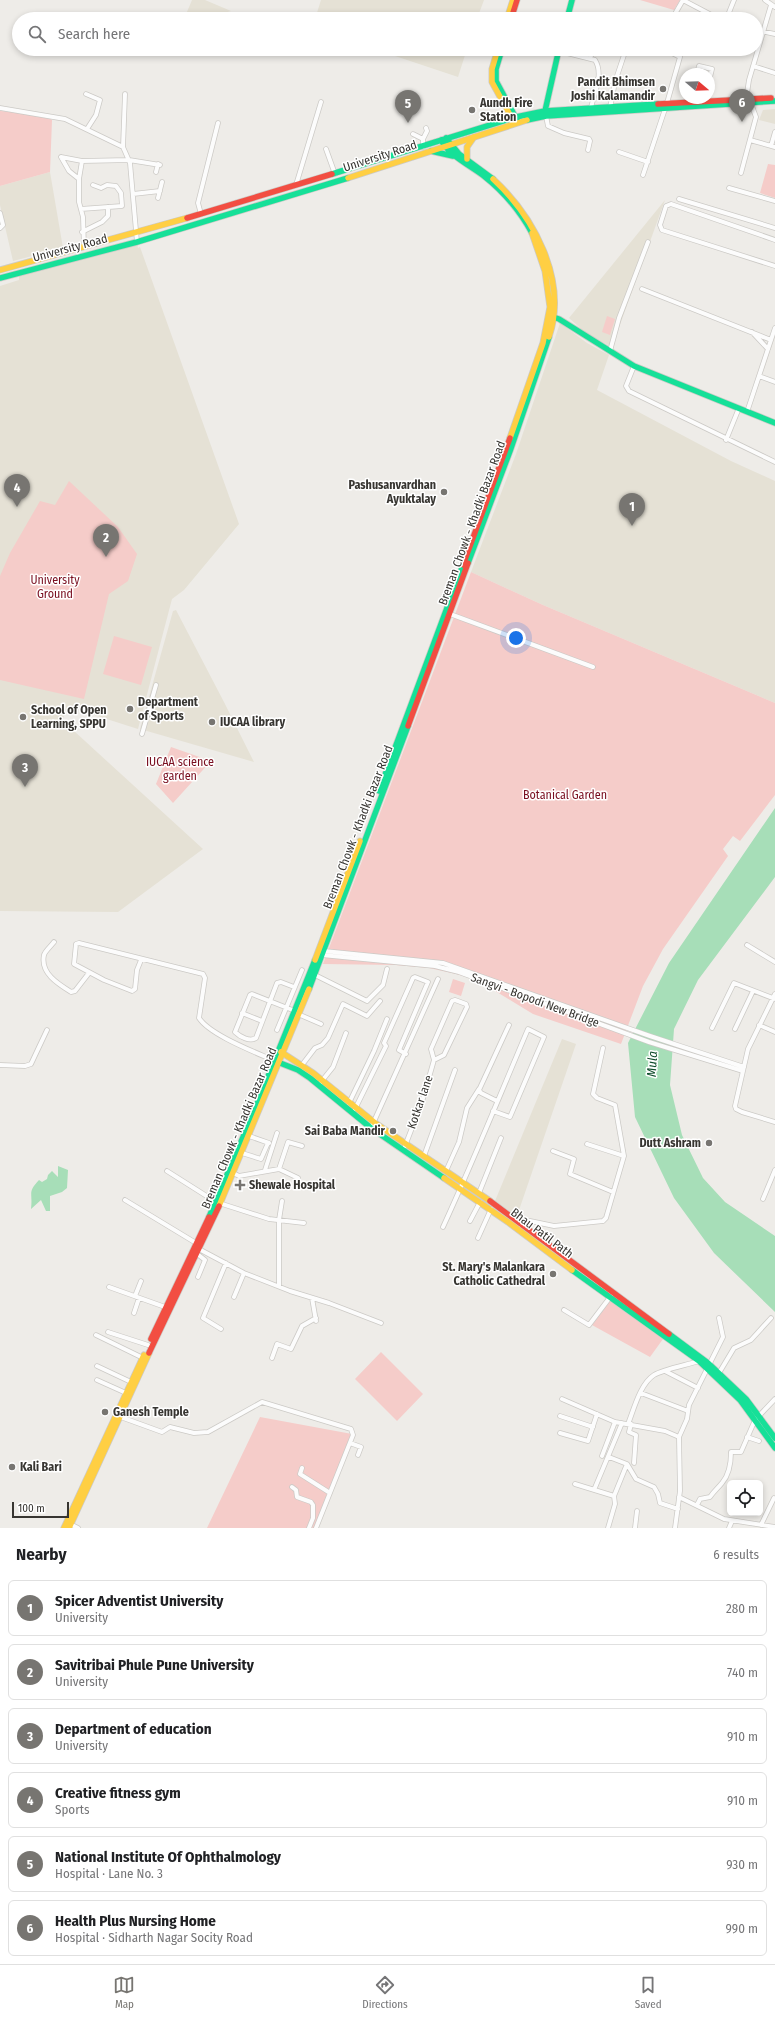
<!DOCTYPE html>
<meta charset="utf-8">
<style>
:root{--surface:#fff;--page:#f2f2f2;--text:#202124;--muted:#757577;--line:#e0e0e0;--accent:#777571}
body{margin:0;font-family:"Fira Sans Condensed",sans-serif;background:var(--page);color:var(--text)}
.controls{position:absolute;right:12px;bottom:12px;display:grid;overflow:hidden;border-radius:6px;box-shadow:0 2px 6px #0003}
.controls button{width:36px;height:36px;display:grid;place-items:center;padding:0;border:0;border-bottom:1px solid var(--line);background:var(--surface);color:var(--text);font:20px sans-serif}
.compass{position:absolute;left:679px;top:68px;width:36px;height:36px;border-radius:50%;background:var(--surface);box-shadow:0 2px 6px #0003;rotate:109deg}
.scale{position:absolute;left:12px;bottom:10px;width:57px;box-sizing:border-box;padding-left:4px;border:2px solid #373531;border-top:0;font-size:11px;line-height:14px;white-space:nowrap;color:#373531;-webkit-text-stroke:3px #fff;paint-order:stroke}
.you{position:absolute;left:516px;top:638px;width:14px;height:14px;margin:-10px;border:3px solid #fff;border-radius:50%;background:#1a73e8;box-shadow:0 0 0 6px #1a73e833}
.badge{display:grid;place-items:center;width:26px;height:26px;border-radius:50%;background:var(--accent);color:#fff;font-size:13px;font-weight:700}
.pin{position:absolute;translate:-50% -33px;filter:drop-shadow(0 1px 2px #0008)}
.pin::after{content:'';position:absolute;top:21px;width:14px;height:12px;background:inherit;clip-path:polygon(0 0,100% 0,50% 100%)}
.list{margin:0;padding:0;list-style:none}
h2{display:flex;justify-content:space-between;align-items:center;height:52px;margin:0;padding:0 16px;font-size:17px}
h2 small{font-size:13px;font-weight:400;color:var(--muted)}
.list li{display:grid;grid-template-columns:26px 1fr auto;gap:12px;align-items:center;box-sizing:border-box;height:56px;margin:0 8px 8px;padding:0 8px;border:1px solid var(--line);border-radius:6px}
.list b{display:block;font-size:15px;white-space:nowrap}
.list p{margin:0;font-size:13px;white-space:nowrap;color:var(--muted)}
.list em{font-size:13px;font-style:normal;color:var(--muted)}
.icon{flex:none;width:22px;height:22px;fill:none;stroke:currentColor;stroke-width:2;stroke-linecap:round;stroke-linejoin:round}
.map{position:relative;flex:none;width:775px;height:1528px;overflow:hidden}
.search{position:absolute;background:var(--surface);box-shadow:0 2px 6px #0003;left:12px;right:12px;top:12px;height:44px;display:flex;align-items:center;gap:10px;box-sizing:border-box;padding:0 14px;border-radius:22px;color:var(--muted);font-size:15px}
.sheet{height:436px;background:var(--surface)}
nav{display:flex;justify-content:space-around;align-items:center;box-sizing:border-box;height:56px;border-top:1px solid var(--line);background:var(--surface);font-size:11px;color:var(--muted)}
nav a{display:grid;justify-items:center;gap:2px}
nav .on{color:var(--accent)}
.map>svg:first-child{display:block}
</style>
<div class="map">
<svg width="775" height="1528" viewBox="0 0 775 1528">
<rect width="100%" height="100%" fill="#eeece8"/>
<path fill="#e5e1d5" d="M192,0H205L231,11L204,19H184Z
M321,0H484L477,19H315Z
M374,49H467L458,77Z
M775,109V124L759,120L763,110Z
M50,172L63,248L13,261L0,205V186Z
M665,200L612,347L587,334L569,318Z
M137,244L138,248L140,247L239,524L184,590L172,599L138,729L69,707L62,720L203,849L118,912L0,911V286L19,280V275Z
M560,323L587,343L609,355L597,390L731,461L775,481V703L543,605L471,572L516,454Z
M176,610L225,704L254,762L140,729L173,611Z
M562,1039L576,1044L517,1216L495,1201Z"/>
<path fill="#f5ccc9" d="M640,0H680L674,10Z
M0,111L42,114L52,120L50,172L0,186Z
M768,164L775,165V198L760,193Z
M607,316L615,319L610,335L602,332Z
M69,481L118,527L137,554L128,581L109,594L84,699L0,680V576L10,553L40,501L55,505Z
M471,572L543,605L775,703V795L740,841L733,836L723,849L728,856L663,949L643,986L621,1044L533,1014L477,980L456,974L429,968L395,965L323,964Z
M114,636L152,647L141,685L103,674Z
M171,747L211,761L173,803L156,784Z
M453,979L465,983L461,996L449,992Z
M610,1301L663,1339L650,1357L592,1325Z
M381,1352L423,1394L397,1421L355,1379Z
M260,1417L352,1434L317,1528H207Z"/>
<path fill="#a7deb8" d="M775,808V877L698,980L674,1029L670,1085L682,1135L703,1178L725,1202L775,1236V1312L714,1253L674,1198L635,1117L628,1043L669,963Z
M58,1166L68,1170L67,1188L62,1192L50,1196V1211H46L41,1200L31,1209C33,1192 27,1193 39,1180L42,1182L47,1179L48,1175L52,1171L58,1177Z"/>
<g fill="none" stroke-linecap="round" stroke-linejoin="round">
<defs>
<path id="street" d="M765,0L775,7
M672,19L683,0L719,19
M733,19L728,15L734,0
M756,30L775,34
M664,49L680,57L667,103
M559,51L595,60C604,74 594,93 591,108
M590,58L594,49
M753,66L775,73
M697,74L699,66L712,69L709,81
M598,78L615,82L610,108
M615,82L626,49
M86,94L100,100L96,115L87,129
M0,108L65,119L123,147L130,163L137,242
M546,116L548,126L564,133L589,139L590,141L588,150
M413,134L423,139V147
M423,139L427,131L426,128
M750,140L775,147
M771,146L775,132
M123,147L125,94
M326,149L335,174
M619,152L648,162
M61,157L69,171L79,179
M61,157L82,161
M156,172L158,164
M741,173L756,117L747,93L749,80L771,5
M643,175L665,109
M296,185L321,102
M729,188L775,201
M133,194L160,191
M158,198L162,182
M679,199L775,228
M81,209L122,206L121,193L116,186L107,185L101,188L93,185
M0,213L3,225L0,228
M201,214L198,203L218,123
M82,232L102,222L108,216V207
M775,240L671,204L666,206L660,225L662,230L775,266
M84,247L83,217L79,202V179L82,161L129,160L160,165
M642,289L771,340
M752,332L768,349
M610,351L619,318L648,242
M634,366L626,386L629,391L775,462
M759,376L775,382
M747,412L775,328
M726,440L739,408
M450,614L593,667
M142,734L156,685
M54,942C51,946 45,951 44,955C40,973 58,984 71,992L75,991L89,973
M747,945L775,962
M324,951L443,963L650,1036L744,1067
M322,955L435,966L459,972L649,1042L743,1071
M141,960L137,970L135,989L132,991L104,980L74,964L76,944L79,943L203,974L205,978L199,1018C210,1035 255,1052 275,1061
M315,975L367,1001L383,985L387,969
M294,987L281,982L277,983L256,1038C250,1042 240,1037 235,1032L250,995L252,994L295,1011
M775,994L748,1049L735,1106L736,1109L742,1112L775,1122
M242,1013L262,1021
M298,1014L321,1024
M759,1025L775,1032
M712,1028L734,983L775,999
M735,1029L753,991
M277,1030L302,970
M0,1065L25,1066L31,1064L47,1030
M302,1065L315,1048L322,1045L328,1038L343,1004L367,1016L380,1001
M321,1082L333,1067L346,1033
M497,1101L481,1093L479,1090L509,1025
M349,1103L374,1051L387,1019
M355,1109L386,1046L384,1043L413,978L415,977L428,982L399,1050L406,1054
M371,1128L438,979
M249,1136L269,1143
M587,1144L624,1156
M405,1146L422,1102L434,1060L444,1055L467,1007L466,1004L455,1000L452,1001L431,1049L434,1060
M553,1151L574,1159L570,1174L613,1192
M242,1153L261,1159L268,1143
M424,1156L455,1070
M279,1169L288,1142L302,1146
M265,1170L277,1133
M167,1171L216,1202L269,1219L304,1223
M446,1171L459,1142L467,1108L479,1089
M233,1173L239,1176L279,1169L298,1178
M479,1193L501,1138
M763,1199L775,1170
M125,1200L196,1243
M470,1221L480,1202
M521,1225L530,1221L554,1226L603,1221L606,1218L624,1156L615,1105L597,1098L593,1094L603,1048
M443,1227C473,1162 500,1095 528,1029L544,1037L510,1117L493,1111
M478,1238L491,1209
M197,1248L244,1273L290,1291L329,1303L381,1323
M196,1253L205,1260L198,1277
M279,1286V1220L282,1201
M109,1287L165,1307
M135,1296L141,1281
M234,1297L244,1273
M312,1298L316,1321
M564,1310L589,1325L611,1296
M134,1313L139,1298
M221,1329L203,1318L226,1263
M108,1332L148,1345
M96,1335L143,1358
M272,1358L277,1344L291,1349L302,1326L316,1318
M97,1366L131,1382
M665,1371L698,1388
M719,1373L734,1348L751,1340L771,1318
M97,1380L126,1393
M641,1393L688,1411
M562,1399L615,1422L665,1431L679,1437
M118,1416L162,1432L170,1427L194,1433L208,1432L262,1402L351,1429L353,1435L316,1528
M560,1416L593,1427
M628,1424C634,1409 640,1384 654,1375C664,1369 687,1365 699,1361
M631,1424L629,1432L636,1435L634,1463
M560,1433L588,1441L597,1414
M747,1437L759,1441
M350,1443L361,1447L358,1455
M602,1456L615,1422
M609,1457L627,1464L636,1479L654,1487L658,1494L660,1503L678,1509
M302,1468L300,1474L330,1493
M575,1484L614,1496L627,1464
M292,1487L296,1490L297,1497L311,1502L313,1505V1518L309,1528
M594,1490L622,1423
M679,1497L724,1519L775,1527
M697,1505L700,1499L710,1497C714,1491 718,1488 722,1483C729,1475 731,1462 731,1452H741L755,1420L775,1399
M70,1524L78,1528
M761,1525L774,1498
M608,1528L615,1504L614,1496
M635,1528L637,1511
M675,1528L680,1491L679,1437L687,1419L689,1405L723,1337L719,1318
M729,1528L732,1521"/>
<path id="fast" d="M567,19L572,0
M502,49L496,69V81L517,120
M545,111L559,49
M527,120L546,116L775,101
M446,138L459,154L493,179
M441,140C451,157 468,164 484,176C503,191 520,211 532,233
M431,151L453,156
M332,174L516,117L545,111L658,104
M0,278L137,242L348,178
M550,316L559,319L634,366L775,423
M468,563L510,451L549,337
M379,791L463,565
M309,989L408,726
M275,1061L298,1070L310,1078L371,1128L444,1178
M209,1217L255,1109L315,960
M572,1270L699,1361L740,1400L775,1448
M669,1334L708,1363L746,1399L775,1438"/>
<path id="slow" d="M507,19L513,0
M498,49L492,69V82L514,122
M467,159V147L474,137
M348,178L527,120
M493,179C534,217 568,280 549,337
M0,270L187,218
M510,438L543,343L550,307L545,271L532,233
M315,960L360,841
M281,1052L313,1073L375,1123L490,1201
M444,1178L508,1222L572,1270
M219,1206L309,989
M64,1528L144,1355
M69,1528L149,1353"/>
<path id="jam" d="M511,19L517,0
M658,104L771,98
M187,218L332,174
M463,565L510,438
M408,726L468,563
M490,1201L669,1334
M151,1339L209,1217
M149,1353L219,1206"/>
</defs>
<use href="#street" stroke="#cccac6" stroke-width="5.5"/>
<use href="#fast" stroke="#cccac6" stroke-width="7"/>
<use href="#slow" stroke="#cccac6" stroke-width="7"/>
<use href="#jam" stroke="#cccac6" stroke-width="7"/>
<use href="#street" stroke="#fcfcfc" stroke-width="4"/>
<use href="#fast" stroke="#16e098" stroke-width="5.5"/>
<use href="#slow" stroke="#ffcf43" stroke-width="5.5"/>
<use href="#jam" stroke="#f24e42" stroke-width="5.5"/>
</g>
<g fill="#777571" stroke="#fff" stroke-width="1.5">
<circle cx="663" cy="89" r="4"/>
<circle cx="472" cy="110" r="4"/>
<circle cx="444" cy="492" r="4"/>
<circle cx="130" cy="709" r="4"/>
<circle cx="23" cy="717" r="4"/>
<circle cx="212" cy="722" r="4"/>
<circle cx="393" cy="1131" r="4"/>
<circle cx="709" cy="1143" r="4"/>
<path d="M238 1179h4v4h4v4h-4v4h-4v-4h-4v-4h4z"/>
<circle cx="553" cy="1274" r="4"/>
<circle cx="105" cy="1412" r="4"/>
<circle cx="12" cy="1467" r="4"/>
</g>
<g text-anchor="middle" dominant-baseline="central" stroke-width="3" stroke-linejoin="round" paint-order="stroke">
<g font-size="12" font-weight="bold" fill="#373531" stroke="#fff" text-anchor="start">
<text x="655" y="82" text-anchor="end">Pandit Bhimsen<tspan x="655" dy="14">Joshi Kalamandir</tspan></text>
<text x="480" y="103">Aundh Fire<tspan x="480" dy="14">Station</tspan></text>
<text x="436" y="485" text-anchor="end">Pashusanvardhan<tspan x="436" dy="14">Ayuktalay</tspan></text>
<text x="138" y="702">Department<tspan x="138" dy="14">of Sports</tspan></text>
<text x="31" y="710">School of Open<tspan x="31" dy="14">Learning, SPPU</tspan></text>
<text x="220" y="722">IUCAA library</text>
<text x="385" y="1131" text-anchor="end">Sai Baba Mandir</text>
<text x="701" y="1143" text-anchor="end">Dutt Ashram</text>
<text x="249" y="1185">Shewale Hospital</text>
<text x="545" y="1267" text-anchor="end">St. Mary's Malankara<tspan x="545" dy="14">Catholic Cathedral</tspan></text>
<text x="113" y="1412">Ganesh Temple</text>
<text x="20" y="1467">Kali Bari</text>
</g>
<g font-size="12" fill="#373531" stroke="#fff">
<text transform="translate(380 156) rotate(-18)">University Road</text>
<text transform="translate(70 248) rotate(-15)">University Road</text>
<text transform="translate(472 523) rotate(-70)">Breman Chowk - Khadki Bazar Road</text>
<text transform="translate(358 827) rotate(-69)">Breman Chowk - Khadki Bazar Road</text>
<text transform="translate(535 1000) rotate(20)">Sangvi - Bopodi New Bridge</text>
<text transform="translate(420 1102) rotate(-71)">Kotkar lane</text>
<text transform="translate(239 1128) rotate(-67)">Breman Chowk - Khadki Bazar Road</text>
<text transform="translate(542 1233) rotate(37)">Bhau Patil Path</text>
</g>
<g font-size="12" fill="#790e1f" stroke="#fff">
<text x="55" y="580">University<tspan x="55" dy="14">Ground</tspan></text>
<text x="180" y="762">IUCAA science<tspan x="180" dy="14">garden</tspan></text>
<text x="565" y="795">Botanical Garden</text>
</g>
<g font-size="13" font-style="italic" fill="#104d2c" stroke="#fff">
<text transform="translate(652 1064) rotate(-87)">Mula</text>
</g>
</g>
</svg>
<div class="controls">
<button><svg class="icon" aria-label="locate" viewBox="0 0 24 24"><circle cx="12" cy="12" r="6"/><path d="M12 2v4M12 18v4M2 12h4M18 12h4"/></svg></button>
</div>
<svg class="compass" viewBox="-18 -18 36 36"><path d="M0-13l5 13h-10z" fill="#e53935"/><path d="M0 13l5-13h-10z" fill="#757577"/></svg>
<div class="scale">100 m</div>
<div class="you"></div>
<div class="pin badge" style="left:632px;top:526px">1</div>
<div class="pin badge" style="left:106px;top:557px">2</div>
<div class="pin badge" style="left:25px;top:787px">3</div>
<div class="pin badge" style="left:17px;top:507px">4</div>
<div class="pin badge" style="left:408px;top:123px">5</div>
<div class="pin badge" style="left:742px;top:122px">6</div>
<div class="search"><svg class="icon" aria-label="search" viewBox="0 0 24 24"><circle cx="10" cy="10" r="6"/><path d="M15 15l6 6"/></svg>Search here</div>
</div>
<section class="sheet">
<h2>Nearby<small>6 results</small></h2>
<ul class="list">
<li><span class="badge">1</span><div><b>Spicer Adventist University</b><p>University</p></div><em>280 m</em></li>
<li><span class="badge">2</span><div><b>Savitribai Phule Pune University</b><p>University</p></div><em>740 m</em></li>
<li><span class="badge">3</span><div><b>Department of education</b><p>University</p></div><em>910 m</em></li>
<li><span class="badge">4</span><div><b>Creative fitness gym</b><p>Sports</p></div><em>910 m</em></li>
<li><span class="badge">5</span><div><b>National Institute Of Ophthalmology</b><p>Hospital · Lane No. 3</p></div><em>930 m</em></li>
<li><span class="badge">6</span><div><b>Health Plus Nursing Home</b><p>Hospital · Sidharth Nagar Socity Road</p></div><em>990 m</em></li>
</ul>
</section>
<nav>
<a class="on"><svg class="icon" aria-label="map" viewBox="0 0 24 24"><path d="M3 6l6-2 6 2 6-2v14l-6 2-6-2-6 2zM9 4v14M15 6v14"/></svg>Map</a>
<a><svg class="icon" aria-label="directions" viewBox="0 0 24 24"><path d="M12 3l9 9-9 9-9-9zM9 14v-3h6M13 9l2 2-2 2"/></svg>Directions</a>
<a><svg class="icon" aria-label="saved" viewBox="0 0 24 24"><path d="M7 4h10v16l-5-4-5 4z"/></svg>Saved</a>
</nav>
